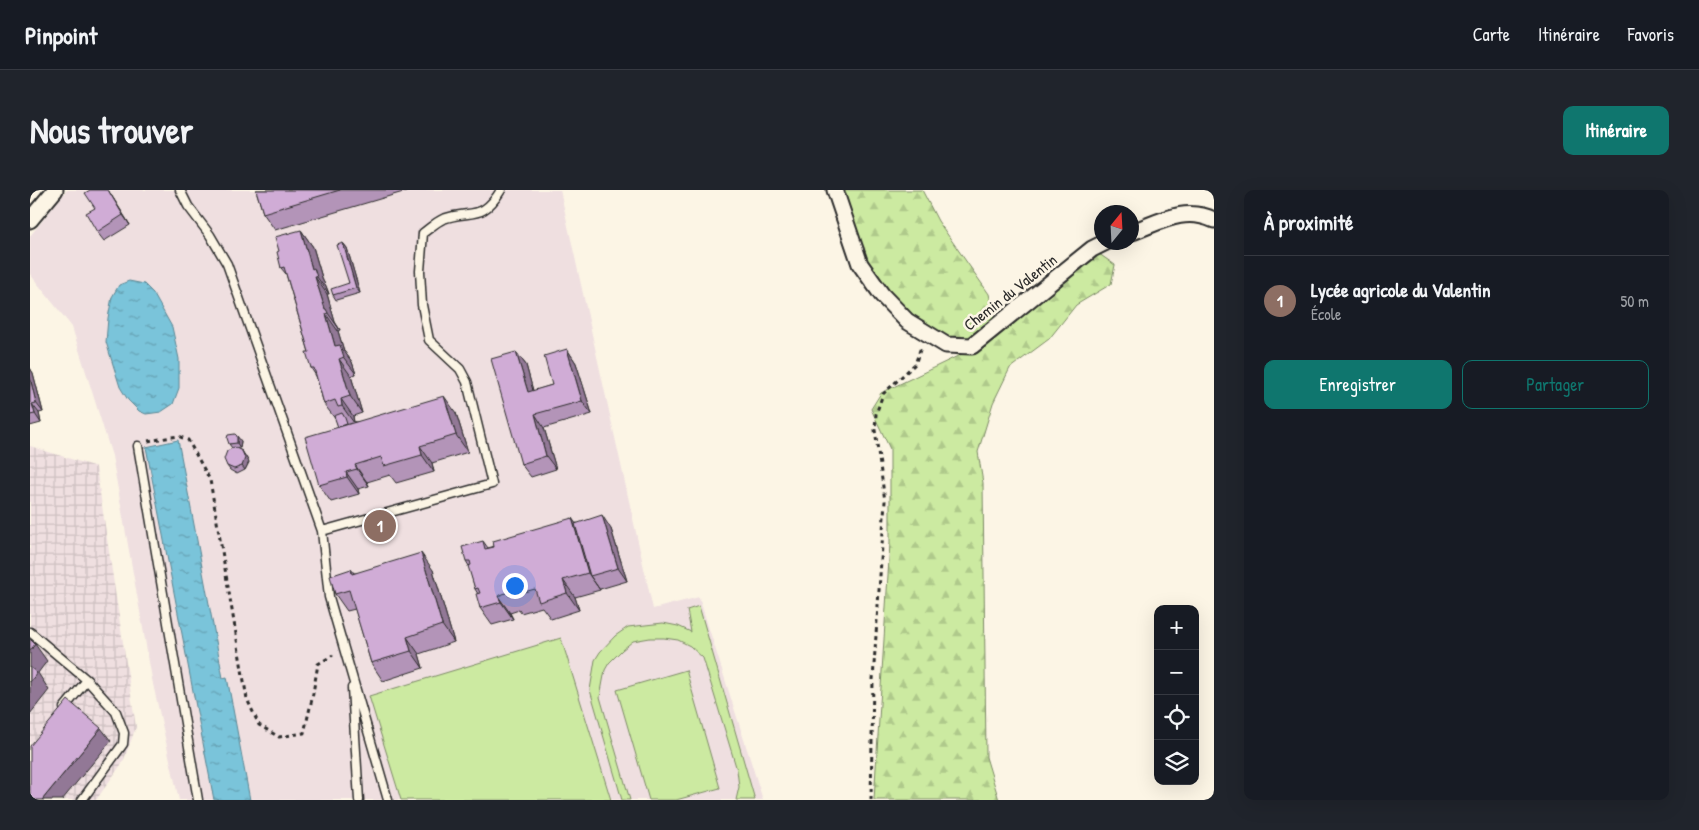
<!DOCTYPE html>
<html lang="fr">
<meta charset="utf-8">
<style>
:root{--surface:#171b24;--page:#20242c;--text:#f1f3f6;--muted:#9ea1a6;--line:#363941;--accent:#0f766e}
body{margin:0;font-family:"Patrick Hand",sans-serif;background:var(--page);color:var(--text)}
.controls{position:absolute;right:15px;bottom:15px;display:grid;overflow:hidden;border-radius:10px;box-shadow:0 5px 20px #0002}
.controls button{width:45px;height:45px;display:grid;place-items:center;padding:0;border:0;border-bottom:1px solid var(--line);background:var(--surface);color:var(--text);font:25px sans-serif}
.compass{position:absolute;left:1064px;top:15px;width:45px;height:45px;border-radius:50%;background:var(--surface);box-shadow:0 5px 20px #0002;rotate:18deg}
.you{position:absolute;left:484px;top:395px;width:18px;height:18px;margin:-12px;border:4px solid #fff;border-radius:50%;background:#1a73e8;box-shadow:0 0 0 8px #1a73e833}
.badge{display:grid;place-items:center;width:32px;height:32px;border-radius:50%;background:var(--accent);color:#fff;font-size:16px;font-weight:700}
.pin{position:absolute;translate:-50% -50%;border:2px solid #fff;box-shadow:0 1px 5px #0006}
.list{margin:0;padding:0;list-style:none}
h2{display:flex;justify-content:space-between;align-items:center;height:65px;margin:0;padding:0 20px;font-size:21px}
h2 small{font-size:16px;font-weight:400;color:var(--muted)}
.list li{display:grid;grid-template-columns:32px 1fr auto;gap:15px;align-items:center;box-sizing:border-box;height:90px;padding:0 20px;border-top:1px solid var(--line)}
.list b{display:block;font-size:19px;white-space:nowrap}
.list p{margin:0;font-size:16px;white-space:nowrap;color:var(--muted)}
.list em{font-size:16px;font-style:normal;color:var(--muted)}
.actions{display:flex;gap:10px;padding:15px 20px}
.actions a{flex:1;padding:11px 0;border:1px solid var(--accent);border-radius:10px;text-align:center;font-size:18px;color:var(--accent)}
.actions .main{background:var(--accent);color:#fff}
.icon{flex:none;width:28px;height:28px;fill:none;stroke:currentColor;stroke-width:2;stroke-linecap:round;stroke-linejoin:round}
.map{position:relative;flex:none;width:1184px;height:610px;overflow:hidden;border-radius:10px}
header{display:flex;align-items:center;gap:30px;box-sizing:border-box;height:70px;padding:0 25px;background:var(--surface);border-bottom:1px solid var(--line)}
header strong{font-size:24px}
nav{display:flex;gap:28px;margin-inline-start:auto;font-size:18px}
.intro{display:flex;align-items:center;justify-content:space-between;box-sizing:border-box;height:120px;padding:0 30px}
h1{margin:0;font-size:35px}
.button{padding:12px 22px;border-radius:10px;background:var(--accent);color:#fff;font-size:18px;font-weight:700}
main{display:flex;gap:30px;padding:0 30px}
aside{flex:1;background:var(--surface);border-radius:10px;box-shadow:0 5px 20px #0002}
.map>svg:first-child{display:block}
</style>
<header>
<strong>Pinpoint</strong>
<nav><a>Carte</a><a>Itinéraire</a><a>Favoris</a></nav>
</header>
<div class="intro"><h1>Nous trouver</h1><a class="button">Itinéraire</a></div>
<main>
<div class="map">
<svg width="1184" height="610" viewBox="0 0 1184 610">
<defs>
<pattern id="industrial-grid" width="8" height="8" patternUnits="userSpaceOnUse" patternTransform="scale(1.25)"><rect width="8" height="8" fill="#efdfe0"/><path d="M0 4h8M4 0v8" fill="none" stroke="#cdc0c0"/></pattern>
<pattern id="forest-firs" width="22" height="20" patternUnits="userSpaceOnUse" patternTransform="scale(1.25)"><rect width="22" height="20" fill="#cceaa1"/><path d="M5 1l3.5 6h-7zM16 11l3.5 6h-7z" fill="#afc98b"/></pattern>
<pattern id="water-ripples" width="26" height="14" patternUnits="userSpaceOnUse" patternTransform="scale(1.25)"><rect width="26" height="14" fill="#7ac4da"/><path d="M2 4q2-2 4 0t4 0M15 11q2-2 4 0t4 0" fill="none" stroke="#649fb1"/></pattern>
</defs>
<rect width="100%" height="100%" fill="#fcf5e5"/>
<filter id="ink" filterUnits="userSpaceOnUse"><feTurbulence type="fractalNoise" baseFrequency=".02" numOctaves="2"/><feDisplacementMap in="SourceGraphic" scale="10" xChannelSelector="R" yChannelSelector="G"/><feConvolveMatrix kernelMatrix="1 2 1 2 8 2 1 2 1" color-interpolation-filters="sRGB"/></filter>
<g filter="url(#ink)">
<path fill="#efdfe0" d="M37,0H530L623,419L669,407L733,610H149L123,494L82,266L42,137L0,84V46Z"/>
<path fill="url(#industrial-grid)" d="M0,256L66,277L106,537L93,572L66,610H0Z"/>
<path fill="url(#forest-firs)" stroke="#7c8a66" d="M811,0H892L908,31L959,104L966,136L1062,59L1085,75L1081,94L1046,115L1019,149L980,178L963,213L948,262L953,293L956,567L969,610H844L860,353V259L841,219L851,203L932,164L918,150L875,125L832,65Z"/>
<path fill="#cceaa1" stroke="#7c8a66" d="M669,416L725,610H706L709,597L707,580L673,468L660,456L648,450L634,448H620L603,451L592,460L579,473L575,480L570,507L600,610H592L560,500L565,470L570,462L585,446L598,437L633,433L648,436L661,442L657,420Z
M531,448L581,610H371L339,506Z
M656,480L690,598L646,610H619L587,500Z"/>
<path fill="url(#water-ripples)" stroke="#5a8794" d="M99,91L114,94L123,103L142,137L149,169V198L143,214L131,222L116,224L109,221L98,210L90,197L76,152L78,128L82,107L89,95Z
M148,250L193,488L197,487L220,610H184L116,257Z"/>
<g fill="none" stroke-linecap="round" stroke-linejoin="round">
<defs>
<path id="service" d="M150,0L158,16L180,45L197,74L292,341L462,294L437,192L430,179L399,150L392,115L390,81L393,43C399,39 406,32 413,29C441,19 452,32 471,0
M108,256L168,610
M292,341L299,407L358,610
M0,442L57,490L86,522L94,543L93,554L52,610
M322,498L329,610
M34,518L57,490"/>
<path id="minor" d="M805,0L830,74L852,105L877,131L916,155L942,156L1062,59L1076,52
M0,30L25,0
M1102,42C1130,32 1154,16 1184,30"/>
</defs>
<use href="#service" stroke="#2b2b2b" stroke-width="11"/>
<use href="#minor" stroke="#2b2b2b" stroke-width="19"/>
<path stroke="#2b2b2b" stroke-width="3" stroke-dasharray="4 4" stroke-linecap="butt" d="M118,251L148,246L158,250L180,290L217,509L229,535L249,547L274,543L282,509L288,474L303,465
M841,610L843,490L855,311L845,240L846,224L853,204L885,174L891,157"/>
<use href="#service" stroke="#fcf5e5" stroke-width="8"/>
<use href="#minor" stroke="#fcf5e5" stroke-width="15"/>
</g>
<path fill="#b394b8" stroke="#2b2b2b" d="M60,0H78L100,35L74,51L67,42L65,18Z
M226,0H380L245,40L233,23Z
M271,40L283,57L293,91L296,96L299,104H297L305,132L310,140L308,141L314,161L322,172L326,184L321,186L332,223L323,226L324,232L426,223L438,262L402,273L404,282L366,293L360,285L337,292L339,296L328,299L329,304L301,312L289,295L308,237L306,230L294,214L286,186L281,178L279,162L256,84L251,78L249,61Z
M313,53L317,58L330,103L306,110L303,105L319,93Z
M537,159L546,173L562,224L514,238L526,279L501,287L491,274L486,162L496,175L503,201L522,195Z
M0,178L3,183L13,222L9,223L11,233L0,236Z
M211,251L210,258H206L212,261L219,272L215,280L207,284L200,280L197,276L202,258L199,254Z
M546,333L581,339L597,391L570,399V400L545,407L549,420L521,429L512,417L491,423L489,420L480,423L483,429L462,435L450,418L448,404L445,399L439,376L436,371L453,351L458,358Z
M321,379L324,383L403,380L424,452L389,464L393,478L353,491L341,473L325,419L317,421L305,404Z"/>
<path fill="#927896" stroke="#2b2b2b" d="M78,0L100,35L93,25Z
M271,40L283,57L293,91L296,96L299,104L287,87L282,79Z
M313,53L317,58L330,103L326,98Z
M285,87L297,104L305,132L310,140L295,119Z
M296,124L308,141L314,161L322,172L326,184L305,156Z
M537,159L546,173L562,224L552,211Z
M486,162L496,175L507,215L498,202Z
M309,169L321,186L332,223L320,206Z
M0,178L3,183L13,222L6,213L0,187Z
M414,206L426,223L438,262L426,245Z
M311,209L323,226L324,233L312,216Z
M2,214L9,223L11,233L5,224Z
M505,224L514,238L526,279L516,266Z
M207,246L211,251L210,258L207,253Z
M390,256L402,273L404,282L392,265Z
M212,261L219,272L215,280L212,276Z
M325,275L337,292L339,296L327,279Z
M316,282L328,299L329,304L317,287Z
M572,325L581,339L597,391L588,378Z
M542,328L554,346L560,386L570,400L558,383Z
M391,363L403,380L424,452L412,435Z
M533,390L545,407L549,420L537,403Z
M468,406L480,423L483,429L471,412Z
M377,447L389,464L393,478L381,461Z
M5,454L17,471L8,483L19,500L0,524V461Z
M71,538L81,551L32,610H12Z"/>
<path fill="#d0acd6" stroke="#2b2b2b" d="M60,0H78L93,25L67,42L56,23L65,18L55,3Z
M226,0H310L233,23Z
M271,40L282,79L284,78L287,87H285L295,119H296L298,123L296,124L305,156L310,155L314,167L309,169L320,206L311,209L312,216L308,217L305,210L294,214L284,178H281L276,162H279L254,77L251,78L247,62L249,61L245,47Z
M313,53L326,98L303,105L301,99L319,93L307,55Z
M537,159L552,211L505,224L516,266L491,274L461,169L486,162L498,202L522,195L514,166Z
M0,187L6,213L2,214L5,224L0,225Z
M414,206L426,245L390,256L392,265L354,276L351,267L325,275L327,279L316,282L317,287L289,295L275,247Z
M312,223L315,228L317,234L308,237L304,226Z
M205,244L207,246V253L199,254L197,248L198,245Z
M204,257L212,261L215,268L212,276L204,279L197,276L194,269L197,261Z
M572,325L588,378L560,386L545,334Z
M542,328L558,383L533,390L537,403L509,412L505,399L479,406L478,402L468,406L471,412L450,418L446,404L450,403L448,398L445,399L438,376L441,375L440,371H436L432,357L453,351L455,359L464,357L463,351Z
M391,363L412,435L377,447L381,461L341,473L319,400L305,404L300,386L321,379L322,384Z
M0,449L5,454L0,461Z
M0,477L7,483L0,492Z
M38,510L71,538L12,610H0V556Z"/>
</g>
<g text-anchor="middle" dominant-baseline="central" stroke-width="5" stroke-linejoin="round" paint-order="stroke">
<g font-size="16" fill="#2b2b2b" stroke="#fcf5e5">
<text transform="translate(980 102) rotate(-38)">Chemin du Valentin</text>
</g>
</g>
</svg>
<div class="controls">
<button>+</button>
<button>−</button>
<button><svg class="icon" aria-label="locate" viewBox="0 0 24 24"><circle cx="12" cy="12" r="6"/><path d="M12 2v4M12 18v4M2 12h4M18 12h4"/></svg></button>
<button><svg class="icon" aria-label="layers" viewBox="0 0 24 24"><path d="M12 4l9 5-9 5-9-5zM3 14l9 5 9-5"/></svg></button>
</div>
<svg class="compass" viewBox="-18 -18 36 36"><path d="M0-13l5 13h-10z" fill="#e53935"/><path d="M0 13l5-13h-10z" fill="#9ea1a6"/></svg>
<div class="you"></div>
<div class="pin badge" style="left:350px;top:336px;background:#8d6e63">1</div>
</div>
<aside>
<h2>À proximité<small></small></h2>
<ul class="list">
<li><span class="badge" style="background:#8d6e63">1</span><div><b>Lycée agricole du Valentin</b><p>École</p></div><em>50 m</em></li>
</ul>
<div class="actions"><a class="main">Enregistrer</a><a>Partager</a></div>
</aside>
</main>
